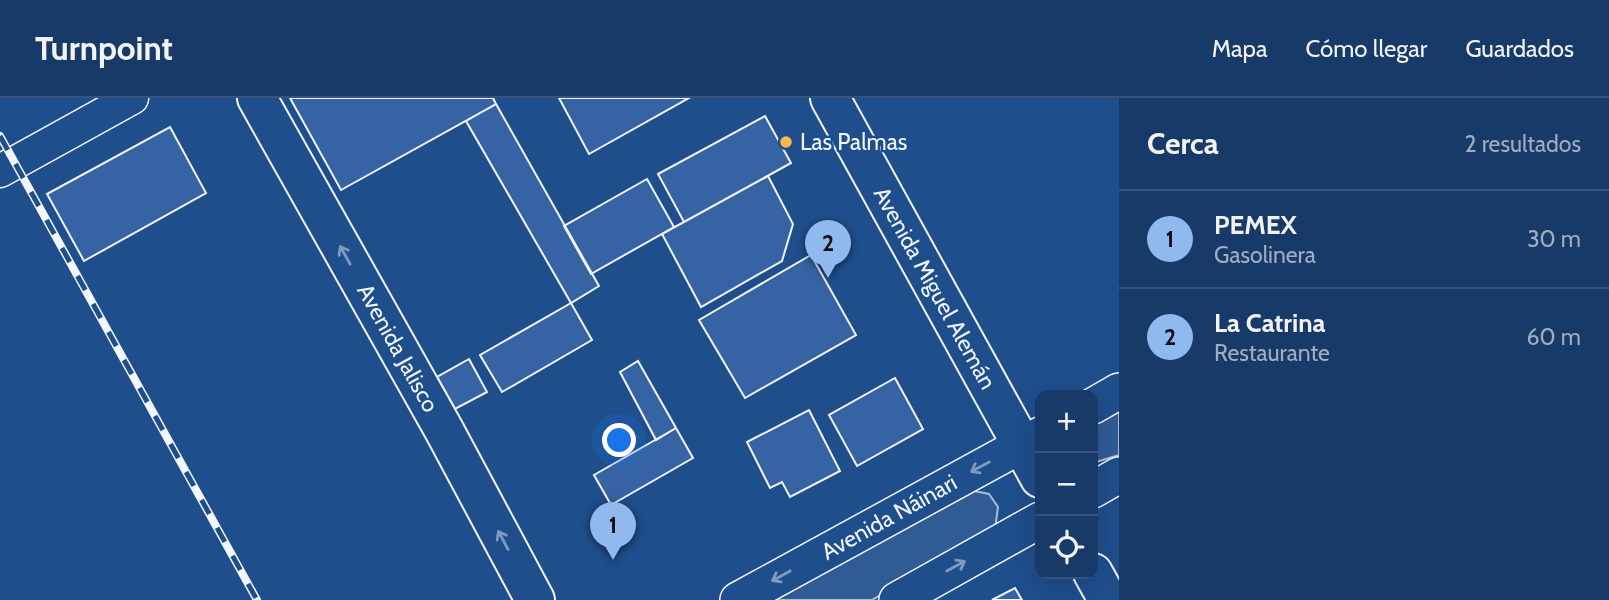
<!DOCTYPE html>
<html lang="es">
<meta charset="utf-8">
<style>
:root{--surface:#173a69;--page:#244571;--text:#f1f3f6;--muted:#9eadc0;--line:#36547d;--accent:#90b9f0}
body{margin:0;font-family:Cabin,sans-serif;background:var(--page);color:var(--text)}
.controls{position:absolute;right:21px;bottom:21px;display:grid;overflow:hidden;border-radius:14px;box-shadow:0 7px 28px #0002}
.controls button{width:63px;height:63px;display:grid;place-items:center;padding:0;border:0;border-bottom:2px solid var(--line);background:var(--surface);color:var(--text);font:35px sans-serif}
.you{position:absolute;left:620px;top:343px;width:24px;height:24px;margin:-18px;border:5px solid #fff;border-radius:50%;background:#1a73e8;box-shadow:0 0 0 10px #1a73e833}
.badge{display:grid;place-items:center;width:46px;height:46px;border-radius:50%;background:var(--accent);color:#111;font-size:23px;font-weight:700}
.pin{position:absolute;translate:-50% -58px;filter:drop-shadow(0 2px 4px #0008)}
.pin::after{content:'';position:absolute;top:37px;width:24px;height:21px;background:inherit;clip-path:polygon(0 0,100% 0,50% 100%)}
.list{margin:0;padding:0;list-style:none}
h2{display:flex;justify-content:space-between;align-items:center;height:91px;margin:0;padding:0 28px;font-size:30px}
h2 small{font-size:23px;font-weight:400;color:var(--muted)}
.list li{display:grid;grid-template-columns:46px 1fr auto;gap:21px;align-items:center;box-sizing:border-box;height:98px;padding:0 28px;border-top:2px solid var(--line)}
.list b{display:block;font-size:26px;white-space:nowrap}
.list p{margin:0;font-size:23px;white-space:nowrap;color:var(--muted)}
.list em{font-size:23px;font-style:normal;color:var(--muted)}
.icon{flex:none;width:38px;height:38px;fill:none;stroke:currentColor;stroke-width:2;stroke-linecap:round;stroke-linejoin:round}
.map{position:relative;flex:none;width:1119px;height:502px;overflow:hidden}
header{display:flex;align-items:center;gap:42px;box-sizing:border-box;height:98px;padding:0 35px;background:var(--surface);border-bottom:2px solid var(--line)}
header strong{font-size:33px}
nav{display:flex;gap:38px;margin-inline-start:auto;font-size:24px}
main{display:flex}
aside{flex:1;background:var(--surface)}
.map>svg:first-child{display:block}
</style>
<header>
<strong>Turnpoint</strong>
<nav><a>Mapa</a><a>Cómo llegar</a><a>Guardados</a></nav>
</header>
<main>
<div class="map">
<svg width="1119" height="502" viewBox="0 0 1119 502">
<rect width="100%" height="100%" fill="#1f4e8c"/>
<path fill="#305b95" stroke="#a8bbd7" stroke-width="2" d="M1119,307V357L1096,364L1093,360V322Z
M974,393L989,396L998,409L995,431L980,443L872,502H772Z"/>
<path fill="#3563a3" stroke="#f2f6ff" stroke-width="2" d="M290,0H493L496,6L341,92Z
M559,0H689L589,56Z
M496,6L599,188L571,205L466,23Z
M765,18L791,65L684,124L658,76Z
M170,29L206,95L84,163L47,96Z
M768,78L793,126L782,163L701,209L662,136Z
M647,81L674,129L591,176L564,128Z
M811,157L856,237L745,300L699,222Z
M571,205L592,242L502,294L480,257Z
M469,261L487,294L455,311L437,279Z
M638,263L676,330L656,342L620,274Z
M895,280L923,331L857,368L829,317Z
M809,312L840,373L790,399L782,384L770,390L747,344Z
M676,330L693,360L611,407L594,377Z
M1015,490L1022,502H992Z"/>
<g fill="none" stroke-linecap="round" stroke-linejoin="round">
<defs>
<path id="tertiary" d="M0,73L132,0"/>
<path id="secondary" d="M1093,308L1119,293
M1093,392L1119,377
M738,502L1040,337
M897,502L1040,422"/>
<path id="primary" d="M257,0L444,332L535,502"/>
<path id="trunk" d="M830,0L1040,380
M1093,475L1108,502"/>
</defs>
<use href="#tertiary" stroke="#f2f6ff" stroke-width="35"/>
<use href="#secondary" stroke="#f2f6ff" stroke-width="38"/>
<use href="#primary" stroke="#f2f6ff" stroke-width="42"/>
<use href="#trunk" stroke="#f2f6ff" stroke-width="42"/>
<use href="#tertiary" stroke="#1f4e8c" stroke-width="32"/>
<use href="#secondary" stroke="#1f4e8c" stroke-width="35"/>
<use href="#primary" stroke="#1f4e8c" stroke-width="38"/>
<use href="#trunk" stroke="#1f4e8c" stroke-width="38"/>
<defs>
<path id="rail" d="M0,38L257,502"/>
</defs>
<use href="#rail" stroke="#f2f6ff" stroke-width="8"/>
<use href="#rail" stroke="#1f4e8c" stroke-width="5" stroke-dasharray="16" stroke-linecap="butt"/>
</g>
<defs><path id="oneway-shaft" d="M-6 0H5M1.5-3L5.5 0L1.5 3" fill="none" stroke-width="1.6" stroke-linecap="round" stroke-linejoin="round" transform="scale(1.75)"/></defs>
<g stroke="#7e9ac0">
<use href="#oneway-shaft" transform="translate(345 157) rotate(-119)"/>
<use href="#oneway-shaft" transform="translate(980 369) rotate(152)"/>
<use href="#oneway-shaft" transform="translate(503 442) rotate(-118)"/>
<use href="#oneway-shaft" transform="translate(956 468) rotate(-29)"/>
<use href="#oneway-shaft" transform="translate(781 478) rotate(151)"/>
</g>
<circle fill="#ffb74d" stroke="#1f4e8c" stroke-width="2.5" cx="786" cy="44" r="7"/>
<g text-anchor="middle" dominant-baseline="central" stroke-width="5" stroke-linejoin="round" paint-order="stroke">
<g font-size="23" fill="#f2f6ff" stroke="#1f4e8c" text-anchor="start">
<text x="800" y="44">Las Palmas</text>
</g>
<g font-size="23" fill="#f2f6ff" stroke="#1f4e8c">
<text transform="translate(935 190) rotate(61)">Avenida Miguel Alemán</text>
<text transform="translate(398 250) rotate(61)">Avenida Jalisco</text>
<text transform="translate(889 419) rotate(-29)">Avenida Náinari</text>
</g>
</g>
</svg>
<div class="controls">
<button>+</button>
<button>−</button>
<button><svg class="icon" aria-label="locate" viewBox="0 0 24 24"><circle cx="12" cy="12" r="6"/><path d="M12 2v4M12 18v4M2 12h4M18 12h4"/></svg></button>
</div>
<div class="you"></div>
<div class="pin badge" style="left:613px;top:462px">1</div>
<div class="pin badge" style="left:828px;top:180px">2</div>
</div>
<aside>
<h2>Cerca<small>2 resultados</small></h2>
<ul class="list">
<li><span class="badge">1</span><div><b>PEMEX</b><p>Gasolinera</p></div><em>30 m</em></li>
<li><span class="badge">2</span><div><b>La Catrina</b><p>Restaurante</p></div><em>60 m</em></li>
</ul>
</aside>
</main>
